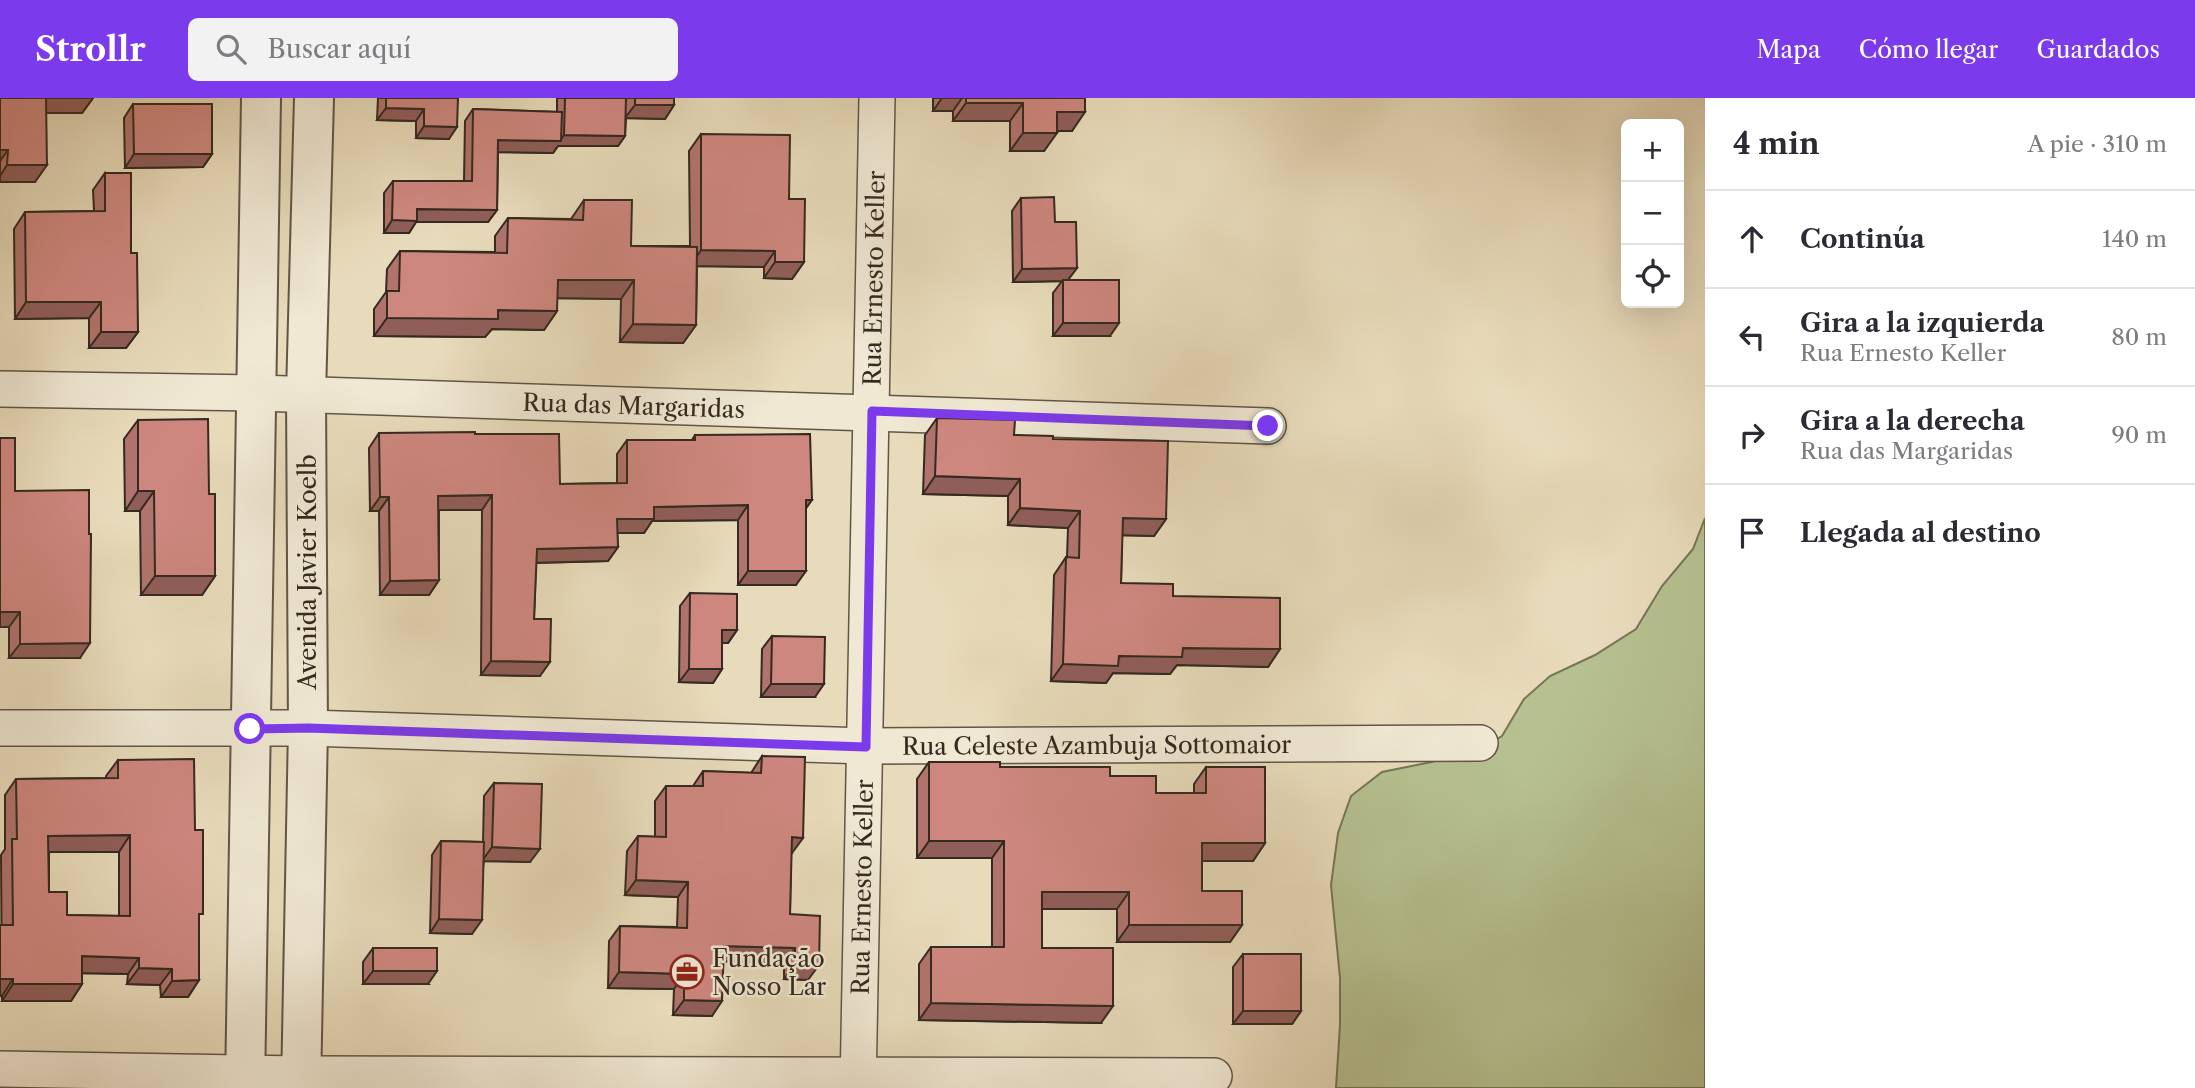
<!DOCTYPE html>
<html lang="es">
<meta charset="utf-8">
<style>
:root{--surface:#fff;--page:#f2f2f3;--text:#2b2b33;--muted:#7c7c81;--line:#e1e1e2;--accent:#7c3aed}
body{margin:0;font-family:"Libre Caslon Text",serif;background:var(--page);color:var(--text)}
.controls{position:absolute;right:21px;top:21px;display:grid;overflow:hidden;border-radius:10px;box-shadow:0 7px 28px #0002}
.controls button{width:63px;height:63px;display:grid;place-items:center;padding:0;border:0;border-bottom:2px solid var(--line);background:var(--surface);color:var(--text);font:35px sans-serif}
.stop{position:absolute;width:21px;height:21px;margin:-16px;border:5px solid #7c3aed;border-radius:50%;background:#fff}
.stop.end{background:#7c3aed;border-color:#fff;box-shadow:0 2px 7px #0008}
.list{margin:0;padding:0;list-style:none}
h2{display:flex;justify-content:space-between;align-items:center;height:91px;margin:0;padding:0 28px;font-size:30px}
h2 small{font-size:23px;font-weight:400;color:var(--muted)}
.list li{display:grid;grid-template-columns:46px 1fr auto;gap:21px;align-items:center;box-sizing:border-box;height:98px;padding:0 28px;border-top:2px solid var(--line)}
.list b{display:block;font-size:26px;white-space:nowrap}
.list p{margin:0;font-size:23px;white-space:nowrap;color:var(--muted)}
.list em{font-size:23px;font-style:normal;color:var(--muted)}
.icon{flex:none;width:38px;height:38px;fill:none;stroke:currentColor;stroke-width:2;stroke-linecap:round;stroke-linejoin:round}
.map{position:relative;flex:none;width:1705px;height:990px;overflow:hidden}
header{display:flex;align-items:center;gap:42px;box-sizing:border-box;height:98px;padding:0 35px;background:var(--accent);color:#fff}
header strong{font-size:33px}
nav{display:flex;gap:38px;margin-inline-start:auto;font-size:24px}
.search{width:490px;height:63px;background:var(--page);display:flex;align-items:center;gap:18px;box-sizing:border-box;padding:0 24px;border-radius:10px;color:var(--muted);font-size:26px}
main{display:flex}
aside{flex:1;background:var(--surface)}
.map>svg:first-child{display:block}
</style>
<header>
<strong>Strollr</strong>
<div class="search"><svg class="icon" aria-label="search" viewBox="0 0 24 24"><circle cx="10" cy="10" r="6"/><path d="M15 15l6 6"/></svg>Buscar aquí</div>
<nav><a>Mapa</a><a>Cómo llegar</a><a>Guardados</a></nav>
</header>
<main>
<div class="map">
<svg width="1705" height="990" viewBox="0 0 1705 990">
<rect width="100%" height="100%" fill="#e8dbbb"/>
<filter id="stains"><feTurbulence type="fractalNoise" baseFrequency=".00286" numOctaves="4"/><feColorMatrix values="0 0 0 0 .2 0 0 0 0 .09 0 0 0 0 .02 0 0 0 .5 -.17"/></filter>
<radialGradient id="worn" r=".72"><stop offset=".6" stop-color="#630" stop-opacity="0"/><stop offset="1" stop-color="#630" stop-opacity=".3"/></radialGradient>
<path fill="#b6c090" stroke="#757558" stroke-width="2" d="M1705,420V990H1336L1340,927V880L1331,787L1338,735L1351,698L1382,674L1471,656L1502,638L1524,601L1550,578L1595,557L1636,531L1662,488L1693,451Z"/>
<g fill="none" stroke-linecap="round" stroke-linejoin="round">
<defs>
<g id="minor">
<path id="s1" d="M0,291L257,295L1268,328"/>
<path id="s2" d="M0,630H308L866,648L1480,645"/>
<path d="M0,971L301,976L1214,978"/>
<path id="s3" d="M858,990L877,0"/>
</g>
<path id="tertiary" d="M245,990L261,0
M301,990L308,630L306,296L314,0"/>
</defs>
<use href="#minor" stroke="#615646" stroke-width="38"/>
<use href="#tertiary" stroke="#615646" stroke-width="42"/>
<use href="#minor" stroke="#f0e8d3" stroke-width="35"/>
<use href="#tertiary" stroke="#f0e8d3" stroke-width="38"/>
</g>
<path fill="#b1746d" stroke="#342a1f" stroke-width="2" fill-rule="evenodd" d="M0,0H93L82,15H46L35,84H0Z
M378,0H458L449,41L416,40V23L377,22Z
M557,0H674V7L665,21L626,20L625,38L618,48H558L553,55L498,54L497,112L488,124H416L409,135H384V95L393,83H464L465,23L473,11L557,14Z
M933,0H1085L1072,33H1057L1044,53H1010V23H953V13H933Z
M133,6L212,56L203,69L125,70L124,20Z
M701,36L789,101L804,164L792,181L764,180V169L697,168L696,227L683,245L620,244L621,201L557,200V213L544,232L492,231L485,239L374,238V211L386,194L387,171L400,153L495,154V138L508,120L571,121L584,102L631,148H690L689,53Z
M105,75L131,155L138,234L126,250H89V220L15,221L14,131L25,114L94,113L93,92Z
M1021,100L1055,124L1077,170L1068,182L1110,238H1053V195L1062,183L1013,184L1012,113Z
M937,320L1014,337L1053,341L1166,421L1154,438L1122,437L1121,485L1173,498L1280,551L1268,569L1177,567L1170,576L1113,575L1106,585L1051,583L1054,477L1066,459H1067L1068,430L1008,427V398L923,396L925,337Z
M138,322L209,396L215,478L202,497H141L140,413H125L124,341Z
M379,335L475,336L560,386L617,385V356L627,342H692L695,337L806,411L796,487H738V422L652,423L644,435H617L618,449L608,463L536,465L534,521L540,578L481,577L482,412H439V482L429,497H380L379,413H370L369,350Z
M15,393L80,560H9V529H0Z
M690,495L737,532L728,545H722V571L713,585L679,584L680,508Z
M772,538L815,599H761L762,551Z
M762,658L792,755H791L790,816L808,882L784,881V865L723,863L712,918L673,917L674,891L608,890L609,843L620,828L677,829L678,799L625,797L627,753L638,738L655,739V703L666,688H693L703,673L751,675Z
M118,662L195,732L199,823V882L188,899H161L160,887L127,886L128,876L82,875V886L71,903H2L1,757L5,751V697L16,681L106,680V678ZM49,754H119V818L67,817L49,794Z
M929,664L1110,678L1156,695H1194V686L1206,669L1265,745L1253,763H1202V793L1242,827L1230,844H1117V811H1042V850L1101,925L919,922V866L931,849H992V760H917V681Z
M494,685L530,764L484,763L472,836L430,835L432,757L441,743L483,744L484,698Z
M373,850L428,886H363V864Z
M1243,856L1301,913L1292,926H1233V869Z"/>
<path fill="#905e59" stroke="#342a1f" stroke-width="2" d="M46,0H93L82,15H35Z
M942,0H962L953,13H933Z
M966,5H1023L1010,23H953Z
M635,7H674L665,21L625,20Z
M386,10L424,11L416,23L377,22Z
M1057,14H1085L1072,33H1044Z
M424,28L457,29L449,41L416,40Z
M1023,35H1057L1044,53H1010Z
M564,37L625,38L618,48H558L553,55L490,54L498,42L560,43Z
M0,52H8L0,63Z
M134,56H212L203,69L125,70Z
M7,67H47L35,84H0V78Z
M417,111L497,112L488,124H416L409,135H384L392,122Z
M701,152L775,153L764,169L690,168Z
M775,164H804L792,181L764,180Z
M1077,170L1067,183L1013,184L1022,171Z
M558,182H634L621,201L545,200Z
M26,204H101L89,220L15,221Z
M498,212L557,213L544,232L492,231L485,239L374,238L387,220Z
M1063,225H1119L1110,238H1053Z
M633,226L696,227L683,245L620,244Z
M101,234H138L126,250H89Z
M935,378L1020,381L1008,398L923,396Z
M138,393H154L140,413H125Z
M492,397L482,412H428L438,398Z
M380,399H389L379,413H370Z
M806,402H812L802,416Z
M748,407L738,422L652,423L644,435H607L617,421L654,409Z
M1020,410L1080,413L1068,430L1008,427Z
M1123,420L1166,421L1154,438L1111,437Z
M618,449L608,463L527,465L537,451Z
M748,473H806L796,487H738Z
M155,478H215L202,497H141Z
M439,482L429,497H380L390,483Z
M0,514H20L9,529H0Z
M722,532H737L728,545H713Z
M90,545L80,560H9L20,546Z
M1183,550L1280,551L1268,569L1177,567L1170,576L1113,575L1106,585L1051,583L1063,566Z
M491,563L550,564L540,578L481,577Z
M689,571H722L713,585L679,584Z
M771,586H824L815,599H761Z
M130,737L119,754H37L48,738Z
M792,739L803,740L792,755L781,754Z
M929,743H1004L992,760H917Z
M1202,745H1265L1253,763H1190Z
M492,749L540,751L530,764L482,763Z
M636,782L688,784L678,799L625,797Z
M1042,794H1129L1117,811H1030Z
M439,821L482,822L472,836L430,835Z
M1129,827H1242L1230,844H1117Z
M724,848L795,850L784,865L713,863Z
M82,858L139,860L128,876L71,875Z
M795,866L819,867L808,882L784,881Z
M139,870L172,871L160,887L127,886Z
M373,873H437L428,886H363Z
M619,874L684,876L674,891L608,890Z
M0,881H13L2,898H0Z
M199,882L188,899H161L172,883Z
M13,886H82L71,903H2Z
M684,902L722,903L712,918L673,917Z
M931,905L1113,908L1101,925L919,922Z
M1243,913H1301L1292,926H1233Z"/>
<path fill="#ce877f" stroke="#342a1f" stroke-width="2" fill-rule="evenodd" d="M0,0H46L47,67H7L8,52H0Z
M386,0H458L457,29L424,28V11L386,10Z
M565,0H626L625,38L564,37Z
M635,0H674V7H635Z
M966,0H1085V14H1057V35H1023V5H966Z
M133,6H212V56H134Z
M473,11L562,14L561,43L498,42L497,112L417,111V123L392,122L393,83H472Z
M701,36L790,37L789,101H805L804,164H775V153L701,152Z
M105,75H131V155H137L138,234H101V204H26L25,114L105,113Z
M1054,99L1055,124H1076L1077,170L1022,171L1021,100Z
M584,102H632L631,148L697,149L696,227L633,226L634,182H558L557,213L498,212V221L387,220V193H399L400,153L507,155L508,120L583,122Z
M1063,182H1119V225H1063Z
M937,320L1015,322L1014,337L1053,338V341L1168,343L1166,421L1123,420L1121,485L1173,486V498L1280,500V551L1183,550L1182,559L1119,558L1118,568L1063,566L1066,459L1079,460L1080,413L1020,410V381L935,378Z
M208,321L209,396H215V478H155L154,393H138V322Z
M475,334V336H559L560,386L627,385V342H695V337L810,336L812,402H806V473H748V407L654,409V421H617L618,449L537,451L534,521H551L550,564L491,563L492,397L438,398L439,482L390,483L389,399H380L379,335Z
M0,340H15V393L89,392V436H91L90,545L20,546V514H0Z
M690,495L737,496V532H722V571H689Z
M772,538L825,539L824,586H771Z
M762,658L805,659L803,740L792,739L790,816L820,818L819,867L795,866V850L724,848L722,903L684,902V876L619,874L620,828L687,830L688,784L636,782L638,738L666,739V688H703V673L761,675Z
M194,661L195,732H203V816H199V882L172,883V871L139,870V860L82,858V886H13V881H0V827H13L12,741H17L16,681L118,680V662ZM130,737V818L67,817V794H49L48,738Z
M929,664H1000V669H1110V678H1156V695H1206V669H1265V745H1202V793H1242V827H1129V794H1042V850H1113V908L931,905V849H1004V743H929Z
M494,685L542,686L540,751L492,749Z
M441,743L484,744L482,822L439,821Z
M373,850H437V873H373Z
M1243,856H1301V913H1243Z"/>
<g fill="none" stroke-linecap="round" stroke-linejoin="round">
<path stroke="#7c3aed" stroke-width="9" d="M250,631L308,630L866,649L872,313L1268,328"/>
</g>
<defs>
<symbol id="office-ring" viewBox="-11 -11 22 22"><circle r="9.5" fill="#f0e8d3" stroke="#8f2418" stroke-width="1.5"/><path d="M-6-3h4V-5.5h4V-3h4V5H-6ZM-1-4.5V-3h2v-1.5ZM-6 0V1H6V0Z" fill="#8f2418"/></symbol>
</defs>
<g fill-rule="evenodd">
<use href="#office-ring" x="668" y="855" width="38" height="38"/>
</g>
<g text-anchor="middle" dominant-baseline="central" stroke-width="5" stroke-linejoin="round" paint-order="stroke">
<g font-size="24" fill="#342a1f" stroke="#f0e8d3">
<text stroke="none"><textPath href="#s3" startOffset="810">Rua Ernesto Keller</textPath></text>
<text stroke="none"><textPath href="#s1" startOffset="634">Rua das Margaridas</textPath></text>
<text transform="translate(307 474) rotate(-90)">Avenida Javier Koelb</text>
<text stroke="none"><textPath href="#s2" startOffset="1097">Rua Celeste Azambuja Sottomaior</textPath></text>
<text stroke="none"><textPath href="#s3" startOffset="201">Rua Ernesto Keller</textPath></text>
</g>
<g font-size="24" fill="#342a1f" stroke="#f0e8d3" text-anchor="start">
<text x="712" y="860">Fundação<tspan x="712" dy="28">Nosso Lar</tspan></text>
</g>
</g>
<rect width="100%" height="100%" filter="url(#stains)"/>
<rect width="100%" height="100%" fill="url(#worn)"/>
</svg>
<div class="controls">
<button>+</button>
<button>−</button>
<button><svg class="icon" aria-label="locate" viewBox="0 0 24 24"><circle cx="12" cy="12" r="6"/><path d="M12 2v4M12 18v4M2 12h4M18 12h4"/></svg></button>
</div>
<div class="stop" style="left:250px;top:631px"></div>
<div class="stop end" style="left:1268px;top:328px"></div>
</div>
<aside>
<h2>4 min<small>A pie · 310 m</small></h2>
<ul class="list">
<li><svg class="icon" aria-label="ahead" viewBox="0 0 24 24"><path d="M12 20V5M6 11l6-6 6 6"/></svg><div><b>Continúa</b></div><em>140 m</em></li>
<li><svg class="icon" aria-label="left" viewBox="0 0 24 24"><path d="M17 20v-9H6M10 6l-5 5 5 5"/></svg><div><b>Gira a la izquierda</b><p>Rua Ernesto Keller</p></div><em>80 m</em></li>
<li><svg class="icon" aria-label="right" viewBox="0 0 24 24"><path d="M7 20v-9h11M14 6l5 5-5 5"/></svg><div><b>Gira a la derecha</b><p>Rua das Margaridas</p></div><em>90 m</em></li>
<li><svg class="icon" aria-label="arrive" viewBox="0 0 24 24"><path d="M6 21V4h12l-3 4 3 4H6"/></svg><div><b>Llegada al destino</b></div></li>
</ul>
</aside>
</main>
